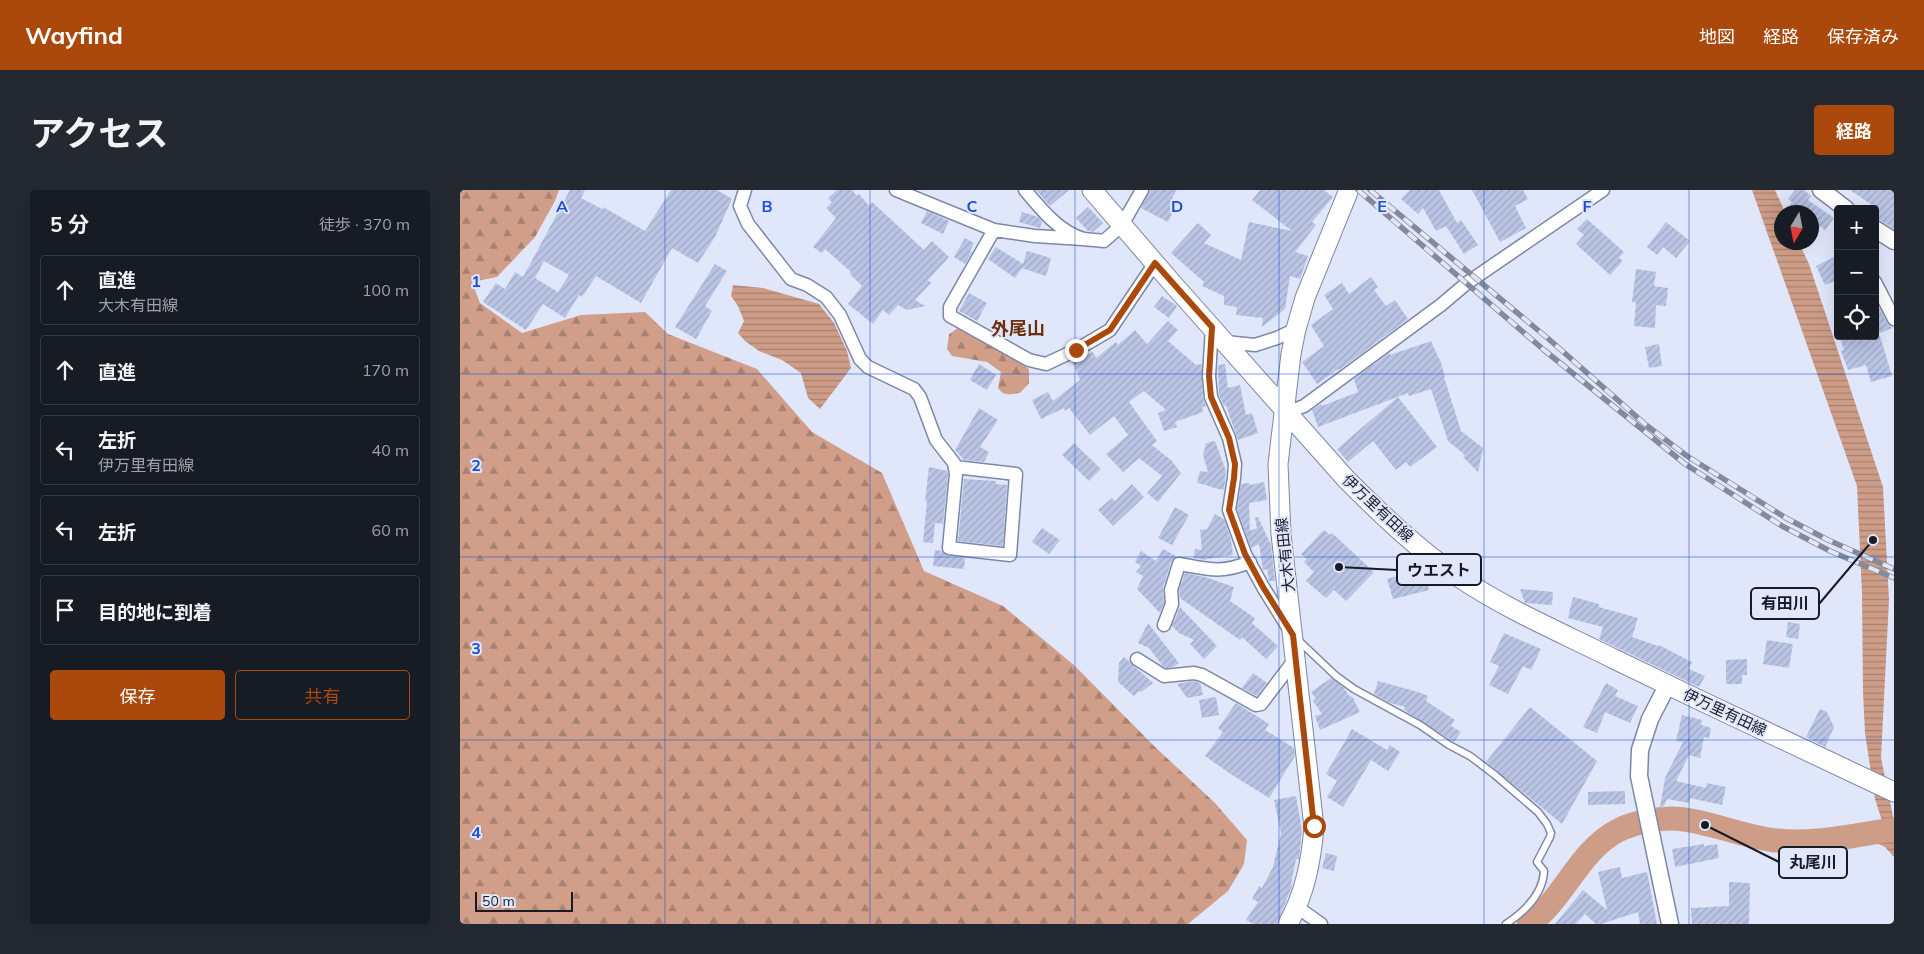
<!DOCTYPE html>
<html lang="ja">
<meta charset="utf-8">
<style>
:root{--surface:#171b24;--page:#242831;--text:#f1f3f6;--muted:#9ea1a6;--line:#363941;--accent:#ab480c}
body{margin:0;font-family:Mulish,"Noto Sans JP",sans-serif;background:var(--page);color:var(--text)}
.controls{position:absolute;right:15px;top:15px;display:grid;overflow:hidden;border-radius:5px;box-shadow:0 5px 20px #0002}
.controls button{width:45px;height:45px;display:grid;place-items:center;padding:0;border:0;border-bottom:1px solid var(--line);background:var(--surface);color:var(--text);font:25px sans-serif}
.compass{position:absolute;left:1314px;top:15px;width:45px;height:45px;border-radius:50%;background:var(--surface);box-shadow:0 5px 20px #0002;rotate:190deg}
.scale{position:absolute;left:15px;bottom:12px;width:98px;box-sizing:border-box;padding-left:5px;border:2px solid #171b27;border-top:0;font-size:14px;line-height:18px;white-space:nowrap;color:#171b27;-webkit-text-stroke:4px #e0e7fb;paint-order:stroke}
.stop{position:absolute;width:15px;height:15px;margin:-11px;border:4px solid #ab480c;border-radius:50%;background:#fff}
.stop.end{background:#ab480c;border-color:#fff;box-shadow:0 1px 5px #0008}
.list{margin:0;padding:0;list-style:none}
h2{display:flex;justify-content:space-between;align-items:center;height:65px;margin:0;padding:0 20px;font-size:21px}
h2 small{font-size:16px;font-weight:400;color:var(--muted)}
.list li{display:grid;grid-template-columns:32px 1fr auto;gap:15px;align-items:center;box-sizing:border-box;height:70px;margin:0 10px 10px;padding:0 10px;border:1px solid var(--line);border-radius:5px}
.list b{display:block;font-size:19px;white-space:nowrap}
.list p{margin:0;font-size:16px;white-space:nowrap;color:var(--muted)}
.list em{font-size:16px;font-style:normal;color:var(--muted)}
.actions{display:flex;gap:10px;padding:15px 20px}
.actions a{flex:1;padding:11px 0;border:1px solid var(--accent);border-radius:5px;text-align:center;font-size:18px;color:var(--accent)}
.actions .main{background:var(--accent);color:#fff}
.icon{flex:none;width:28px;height:28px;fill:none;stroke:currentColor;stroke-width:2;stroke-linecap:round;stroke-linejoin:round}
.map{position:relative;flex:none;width:1434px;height:734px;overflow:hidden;border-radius:5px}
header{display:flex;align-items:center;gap:30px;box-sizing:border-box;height:70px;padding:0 25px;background:var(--accent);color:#fff}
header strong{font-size:24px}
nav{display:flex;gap:28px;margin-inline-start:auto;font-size:18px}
.intro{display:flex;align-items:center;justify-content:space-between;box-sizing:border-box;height:120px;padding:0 30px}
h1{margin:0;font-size:35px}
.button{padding:12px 22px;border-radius:5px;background:var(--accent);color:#fff;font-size:18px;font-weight:700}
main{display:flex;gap:30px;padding:0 30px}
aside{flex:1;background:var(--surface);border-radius:5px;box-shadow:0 5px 20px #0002}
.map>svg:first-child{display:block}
</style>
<header>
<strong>Wayfind</strong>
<nav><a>地図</a><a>経路</a><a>保存済み</a></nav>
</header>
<div class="intro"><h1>アクセス</h1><a class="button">経路</a></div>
<main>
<aside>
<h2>5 分<small>徒歩 · 370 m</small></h2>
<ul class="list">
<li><svg class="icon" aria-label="ahead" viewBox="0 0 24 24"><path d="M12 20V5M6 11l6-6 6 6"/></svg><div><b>直進</b><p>大木有田線</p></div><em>100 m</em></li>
<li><svg class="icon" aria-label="ahead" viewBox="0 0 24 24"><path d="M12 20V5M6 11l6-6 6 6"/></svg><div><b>直進</b></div><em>170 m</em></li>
<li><svg class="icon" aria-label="left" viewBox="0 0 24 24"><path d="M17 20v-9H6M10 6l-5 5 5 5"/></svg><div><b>左折</b><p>伊万里有田線</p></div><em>40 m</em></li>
<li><svg class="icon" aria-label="left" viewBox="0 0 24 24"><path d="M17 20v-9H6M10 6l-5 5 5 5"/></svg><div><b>左折</b></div><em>60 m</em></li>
<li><svg class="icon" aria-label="arrive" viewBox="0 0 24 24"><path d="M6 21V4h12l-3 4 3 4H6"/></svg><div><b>目的地に到着</b></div></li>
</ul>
<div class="actions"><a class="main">保存</a><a>共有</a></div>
</aside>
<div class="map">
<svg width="1434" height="734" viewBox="0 0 1434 734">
<defs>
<pattern id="forest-firs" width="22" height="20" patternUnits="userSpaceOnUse" patternTransform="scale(1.25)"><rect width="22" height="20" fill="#d19f89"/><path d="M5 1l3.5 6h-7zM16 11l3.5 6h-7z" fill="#a98170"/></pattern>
<pattern id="water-rules" width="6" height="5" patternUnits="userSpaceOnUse" patternTransform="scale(1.25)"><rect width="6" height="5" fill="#ce9d87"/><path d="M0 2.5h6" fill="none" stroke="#a67f6e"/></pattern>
<pattern id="building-hatch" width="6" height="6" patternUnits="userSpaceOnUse" patternTransform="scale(1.25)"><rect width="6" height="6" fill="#bac5e6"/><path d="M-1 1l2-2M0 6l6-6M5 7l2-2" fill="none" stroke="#9fa9c5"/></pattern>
</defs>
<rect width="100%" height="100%" fill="#e0e7fb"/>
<path fill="url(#forest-firs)" d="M0,0H99L95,11L75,47L37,87L12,92L20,113L62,143L121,125L185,122L208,144L297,179L352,242L422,283L464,381L543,416L615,476L694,556L755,613L787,650L784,674L768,701L728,734H0Z
M498,138C514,144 533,152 547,163C555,168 561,174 569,179V193L560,203C551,204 544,207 538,198L541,182L527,172L492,166L487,159L489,144Z"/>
<path fill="url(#water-rules)" d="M1292,0H1315L1325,22H1322V52L1339,53L1349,74L1423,297L1429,410L1421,568L1434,631V667L1425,657L1411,651L1417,641L1424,637L1415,609L1405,543L1403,502L1402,403L1397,296Z
M273,95L303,98L359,114L374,133L387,161L391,178L360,219L348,208L341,183L322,170L299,161L285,151L278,143L284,131L278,116L271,106Z"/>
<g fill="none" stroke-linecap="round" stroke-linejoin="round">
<path stroke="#ce9d87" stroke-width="24" d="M1069,734C1104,709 1118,662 1157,641C1174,632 1200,627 1220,629C1250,632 1281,646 1312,650C1351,655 1391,646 1429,640"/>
</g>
<path fill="url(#building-hatch)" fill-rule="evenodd" d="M110,0H125L121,8L142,19L143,17L185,41L211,0H257L272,9L255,47L238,73L212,58L181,113L136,86L122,107L119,105L105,128L83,114L66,140L23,112L36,93L45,99L55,82L63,87ZM84,71L109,85L98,102L75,88Z
M377,0H392L397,6L399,4L409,16L412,12L464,60L472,51L489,67L468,90L471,93L455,110L465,116L447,120L438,115L429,125L423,120L413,134L388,114L402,96L390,84L391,82L365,59L362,63L353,57L376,28L366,18L372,12L368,8Z
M576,0H609L590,16Z
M690,0H717L712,8L718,11L708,32L681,18Z
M800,0H864L873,7L852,32L856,35L835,62L848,66L840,89L830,86L825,119L802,137L803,128L776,125L777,117L764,115V106L742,96L744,92L711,63L738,33L751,45L744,53L781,70L789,32L832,41L792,10Z
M950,0H979L997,33L1001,30L1018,55L1004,64L986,36L976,41L963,18L958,24L941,9Z
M1012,0H1063L1068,9L1055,16L1066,38L1040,52Z
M1335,0H1344L1351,6L1348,10L1374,28L1365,40L1360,36L1352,47V22H1338L1329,16L1332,12L1328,9Z
M1390,0H1434V39L1415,27V19H1409L1412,15Z
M628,17L643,33L633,42L628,41L616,28Z
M467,21L489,31L483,44L461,33Z
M562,22L578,27L582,31L580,38L559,32Z
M1127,29L1164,62L1159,68L1163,71L1150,85L1116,54L1124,45L1117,39Z
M1206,32L1230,51L1216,68L1203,57L1197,65L1187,57Z
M505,48L514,53L510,61L512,62L505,74L494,67Z
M536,57L563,74L567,61L591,68L586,86L562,78L555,88L528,69Z
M1378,65V90L1365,95L1356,76Z
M255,74L267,81L245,116L252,121L236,149L215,137Z
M1176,79L1196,82L1194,96L1208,98L1206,116L1196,115L1195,138L1174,136L1176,112H1172Z
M911,87L918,97L914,100L926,116L935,110L948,129L879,180L878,179L857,194L842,172L864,156L851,135L873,119L864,105L882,93L889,104Z
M509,103L527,113L517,131L499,121Z
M702,106L717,116L709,128L694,117Z
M1415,110L1427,133L1432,138L1420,143L1415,132Z
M708,131L718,140L708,151L736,175L742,174L743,208L746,216L742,217L743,222L715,232L717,237L704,241L698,223L706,220L684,201L669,212L697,251L692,255L712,271L721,283L698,312L687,303L702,286L679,268L663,282L646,264L668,245L654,226L630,245L609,218L605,221L604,218L581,229L572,210L588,202L593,211L620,190L612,171L633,162L636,168L656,152L658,155L675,140L687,154Z
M1379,146H1420L1432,186L1411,192L1406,175L1388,180L1381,161L1384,160Z
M971,151L979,169H980L985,187H984L1001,241L1023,258L1018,282L1003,267L1005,265L988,251L971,199L949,206L948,203L858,237L852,220L861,214L862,216L898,202L894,189L929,163L930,165Z
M1199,154L1202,176L1189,178L1185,157Z
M519,174L536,185L527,200L510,190Z
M765,174L768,198L780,195L786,225L792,223L798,243L778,250L766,215L764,216L759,205L758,175Z
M938,207L977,257L950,277L946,272L936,280L913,251L888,272L877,259Z
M519,218L538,230L520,257L529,262L524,272L504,270L495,260Z
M755,251L766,281L764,300L754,298L746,295L747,293L746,295L737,293L740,281L748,282L743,265L746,253Z
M614,253L641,279L629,291L602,265Z
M469,277L487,281L488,284L483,334L475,333L473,353L463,352L467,311H465Z
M504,289L536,291V294L547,295L543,356L498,351Z
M804,292L807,310L789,313L790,341L797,338L795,328L798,327L811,355L815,391H809L807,379L803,380L799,354L791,358L777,319L781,294L789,293L790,295Z
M672,294L684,307L653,336L638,320L652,308L655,311Z
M715,317L729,325L712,355L698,348Z
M755,324L764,329L771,350L773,365L747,369L746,370L733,368L735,359L742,360L740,340L747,339Z
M582,338L600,350L589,364L572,352Z
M864,340L870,345L872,343L914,382L886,411L874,400L866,408L846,391L854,382L844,372L847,369L841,364Z
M703,359L716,366L711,372L703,398L704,413L700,423L677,399L683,386L676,382L681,376L675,372L681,361L696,371Z
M475,360L482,361L488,366L505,368L504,379L473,376Z
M963,379L969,400L933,409L927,389Z
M725,383L745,387L774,397L770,411L795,428L792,433L818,456L806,469L782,447L780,450L720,408L719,401Z
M1060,399L1093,402L1092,415L1065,413Z
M1113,407L1139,414V417L1178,428L1172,447L1198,456L1199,455L1232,472L1229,479L1245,486L1239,497L1139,449L1143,437L1108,428Z
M720,417L757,456L744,469L730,454L734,450L719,443L712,436Z
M1328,432L1340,434L1338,449L1326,447Z
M688,433L719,473L713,477L706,478L703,476L689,458L678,453Z
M1044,443L1081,459L1071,480L1063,476L1048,504L1029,495L1039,476L1030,472Z
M1307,450L1333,454L1329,478L1303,474Z
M664,467L693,493L681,502L679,501L674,506L658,492L659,473Z
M1287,469V485H1282V494H1266V470Z
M793,483L807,493L797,506L782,498Z
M871,488L883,497L890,507L892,506L900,522L860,540L855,526L862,524L853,511L856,509L851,502Z
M734,491L740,493L743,505L727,508L717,494Z
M918,491L958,502L968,506L966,511L995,530L991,536L1001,542L994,552L944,520L945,517L930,513L914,504Z
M1146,493L1158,500L1155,506L1178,516L1170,533L1145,522L1137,543L1123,537Z
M756,507L759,525L742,528L739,510Z
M776,513L809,534L805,540L834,558L835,566L809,608L772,585L745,566L763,542L758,538Z
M1070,517L1137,571L1102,634L1026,572Z
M1360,519L1367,522L1374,537L1365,557L1346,547Z
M1222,525L1242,530L1241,535L1251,538L1249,548L1244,547L1240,568L1229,565L1216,591L1246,598L1247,593L1266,597L1262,615L1230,608L1229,613L1207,609L1203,618L1200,617L1205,588L1223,552L1216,551Z
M892,539L927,560L930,555L940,562L928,581L911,570L883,617L867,607L877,591L866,584Z
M1165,601V614L1128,615V602Z
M836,606L842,640L839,669H836L831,694L832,696L817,734H793L786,730L798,712L792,709L799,696L802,698L813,677L821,643L814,610Z
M1244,654V656L1257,654L1259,668L1215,677L1212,659Z
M866,663L877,666L874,681L862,678Z
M1160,677L1162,688L1187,682L1197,734H1180L1178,722L1141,734H1136L1125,724L1116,734H1095L1123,700L1147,720L1138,682Z
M1269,692L1290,693L1289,734H1232L1231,718L1269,716Z"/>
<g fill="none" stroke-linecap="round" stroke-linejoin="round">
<defs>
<path id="service" d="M838,450L876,486L894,499L960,535L989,555L1010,566L1035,585L1078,622L1087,634L1091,643L1090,647L1077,672L1084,681C1083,704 1064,722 1046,734"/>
<path id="minor" d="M285,0L280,16L288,34L331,89L347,95L366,107L380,125L400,169L408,177L454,199L460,207L476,250L494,273L496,284L489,358L550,365L556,284L495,277
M436,0L534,40L575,46L623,49
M565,0C580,18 600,43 624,49C630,50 637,50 644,51L662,35L682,0
M534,40L490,117V126L569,170L586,174L616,160L650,140L695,73
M1415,92L1434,129
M752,137L749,186L751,207L769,248L775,274L774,288L769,320L785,364L803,397L829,439
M765,152L795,155L817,148L836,139
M825,221L836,219L844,216L981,115L1007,93L1143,0
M704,435L712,414L711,400L719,374C748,379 761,384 790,372
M677,469L704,486L734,483L742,485L796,515L801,514L836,468
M837,717L861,734"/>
<path id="tertiary" d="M1361,0L1386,19
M1415,39L1434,51
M1207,496L1190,529L1180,560L1179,586L1210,734"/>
<path id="secondary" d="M632,0L712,93L886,289C921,324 958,360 1000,388C1048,420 1102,443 1154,469C1247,514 1340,558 1434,602
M828,734C845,703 851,672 854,637L821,344L818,274L831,164L836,139L845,108L888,2"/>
</defs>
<use href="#service" stroke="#7d87a6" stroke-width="9"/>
<use href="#minor" stroke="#7d87a6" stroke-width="15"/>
<use href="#tertiary" stroke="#7d87a6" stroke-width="19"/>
<use href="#secondary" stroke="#7d87a6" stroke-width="21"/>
<use href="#service" stroke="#fff" stroke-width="6"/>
<use href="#minor" stroke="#fff" stroke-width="12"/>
<use href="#tertiary" stroke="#fff" stroke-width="16"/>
<use href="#secondary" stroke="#fff" stroke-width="19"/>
<defs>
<path id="rail" d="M898,0L1084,160L1225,274L1322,336L1370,361L1434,388
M910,0L1091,151L1186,235L1227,266L1326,328L1368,350L1434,379"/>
</defs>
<use href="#rail" stroke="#858a9b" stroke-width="5.5"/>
<use href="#rail" stroke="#e0e7fb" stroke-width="4" stroke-dasharray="11" stroke-linecap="butt"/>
</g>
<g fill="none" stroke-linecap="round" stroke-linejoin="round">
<path stroke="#ab480c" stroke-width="6" d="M616,160L650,140L695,73L752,137L749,186L751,207L769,248L775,274L774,288L769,320L785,364L803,397L833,445L854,636"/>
</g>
<path fill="none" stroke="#1d4ed8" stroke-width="1" stroke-opacity="0.55" d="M205,0V734M410,0V734M615,0V734M819,0V734M1024,0V734M1229,0V734M0,184H1434M0,367H1434M0,550H1434"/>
<g text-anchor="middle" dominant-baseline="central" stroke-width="4" stroke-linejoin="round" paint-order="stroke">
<g font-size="15" fill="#171b27" stroke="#e0e7fb">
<text transform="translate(918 318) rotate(43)">伊万里有田線</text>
<text transform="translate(825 365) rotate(-96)">大木有田線</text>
<text transform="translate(1265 522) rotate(25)">伊万里有田線</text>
</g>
<g font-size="18" font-weight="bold" fill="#6d2e0c" stroke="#e0e7fb">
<text x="558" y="138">外尾山</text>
</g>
</g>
<g font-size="16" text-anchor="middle" font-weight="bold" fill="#1d4ed8" stroke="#e0e7fb" stroke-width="4" stroke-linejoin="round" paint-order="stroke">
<text x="102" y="22">A</text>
<text x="307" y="22">B</text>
<text x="512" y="22">C</text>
<text x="717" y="22">D</text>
<text x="922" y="22">E</text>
<text x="1127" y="22">F</text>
<text x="16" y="97">1</text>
<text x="16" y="281">2</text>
<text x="16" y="464">3</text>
<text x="16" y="648">4</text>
</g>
<path fill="none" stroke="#171b27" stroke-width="2" d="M879 377L937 380M1413 350L1359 414M1245 635L1319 672"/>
<g fill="#171b27" stroke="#e0e7fb" stroke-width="2">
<circle cx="879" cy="377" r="5"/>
<circle cx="1413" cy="350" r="5"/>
<circle cx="1245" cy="635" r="5"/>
</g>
<g fill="#e0e7fb" stroke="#171b27" stroke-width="2">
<rect x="937" y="364" width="84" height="31" rx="5"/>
<rect x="1291" y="398" width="68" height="31" rx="5"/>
<rect x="1319" y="657" width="68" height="31" rx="5"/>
</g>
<g font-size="16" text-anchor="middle" font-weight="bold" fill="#171b27">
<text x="979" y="386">ウエスト</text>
<text x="1325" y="419">有田川</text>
<text x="1353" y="678">丸尾川</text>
</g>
</svg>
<div class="controls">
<button>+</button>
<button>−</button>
<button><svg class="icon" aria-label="locate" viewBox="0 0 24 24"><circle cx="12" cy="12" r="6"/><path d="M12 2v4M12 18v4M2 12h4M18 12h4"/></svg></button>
</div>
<svg class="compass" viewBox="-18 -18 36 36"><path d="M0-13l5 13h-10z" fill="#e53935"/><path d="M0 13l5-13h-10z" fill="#9ea1a6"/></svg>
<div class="scale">50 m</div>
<div class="stop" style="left:854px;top:636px"></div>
<div class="stop end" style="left:616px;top:160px"></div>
</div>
</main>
